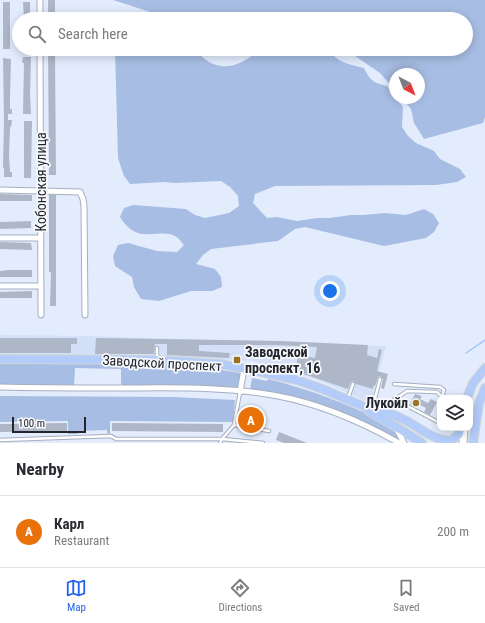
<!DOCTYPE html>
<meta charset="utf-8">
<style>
:root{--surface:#fff;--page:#f2f2f3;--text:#2b2b33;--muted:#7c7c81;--line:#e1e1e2;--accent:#2563eb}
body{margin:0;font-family:"Roboto Condensed",sans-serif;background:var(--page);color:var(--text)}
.controls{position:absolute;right:12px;bottom:12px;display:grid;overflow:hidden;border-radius:8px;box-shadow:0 2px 10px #0003}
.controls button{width:36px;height:36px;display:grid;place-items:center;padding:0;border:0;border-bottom:1px solid var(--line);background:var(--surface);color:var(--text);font:20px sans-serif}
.compass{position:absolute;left:389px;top:68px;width:36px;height:36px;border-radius:50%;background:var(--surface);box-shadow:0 2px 10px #0003;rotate:138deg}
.scale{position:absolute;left:12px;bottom:10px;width:74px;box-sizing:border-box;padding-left:4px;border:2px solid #22262c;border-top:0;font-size:11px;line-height:14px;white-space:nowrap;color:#22262c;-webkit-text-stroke:3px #f7f9fc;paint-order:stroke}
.you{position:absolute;left:330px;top:291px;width:14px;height:14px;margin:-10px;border:3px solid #fff;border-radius:50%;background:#1a73e8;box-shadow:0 0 0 6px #1a73e833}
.badge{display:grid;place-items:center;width:26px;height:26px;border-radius:50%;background:var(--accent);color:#fff;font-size:13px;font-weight:700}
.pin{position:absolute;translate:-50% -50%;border:2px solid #fff;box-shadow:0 1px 4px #0006}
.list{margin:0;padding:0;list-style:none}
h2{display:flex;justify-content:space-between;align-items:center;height:52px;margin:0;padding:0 16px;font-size:17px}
h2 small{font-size:13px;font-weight:400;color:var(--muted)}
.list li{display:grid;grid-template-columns:26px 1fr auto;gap:12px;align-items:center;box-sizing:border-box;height:72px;padding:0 16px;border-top:1px solid var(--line)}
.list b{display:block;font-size:15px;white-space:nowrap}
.list p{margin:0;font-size:13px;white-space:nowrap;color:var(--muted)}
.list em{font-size:13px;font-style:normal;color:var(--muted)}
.icon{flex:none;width:22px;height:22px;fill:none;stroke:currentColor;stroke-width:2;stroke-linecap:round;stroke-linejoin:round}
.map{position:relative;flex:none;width:485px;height:443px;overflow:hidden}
.search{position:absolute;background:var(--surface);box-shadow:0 2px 10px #0003;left:12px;right:12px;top:12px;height:44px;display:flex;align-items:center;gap:10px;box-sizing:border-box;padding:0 14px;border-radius:22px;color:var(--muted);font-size:15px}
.sheet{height:124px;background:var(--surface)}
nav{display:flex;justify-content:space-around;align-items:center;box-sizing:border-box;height:56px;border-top:1px solid var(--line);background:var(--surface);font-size:11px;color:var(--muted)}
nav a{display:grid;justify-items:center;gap:2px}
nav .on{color:var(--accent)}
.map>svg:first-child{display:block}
</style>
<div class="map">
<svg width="485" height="443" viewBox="0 0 485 443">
<rect width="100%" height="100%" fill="#e2ecfd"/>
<path fill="#d3e0f7" d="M0,335L89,336L386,346L371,403L326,383L288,370L252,361L166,356L0,355Z"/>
<path fill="#a7bde3" d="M113,0H485V117L483,123L424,139L414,123L411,109L402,98H419V74H395V90L380,73L345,49H466V19H172Z
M115,49H195C215,75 238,69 260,49H328C336,62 350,65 364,68C370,80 373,83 387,86L403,107L402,127L408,136L416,143L434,151L440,159L460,169L466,177L457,182L436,185L275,186L255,194L253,203L267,218L277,217L297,221L317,218H330L351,215H363L385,213L406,215L424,209L433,214L439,223L434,232L426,238L384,246L305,227L295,229L278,241L211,249L203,255L196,264L215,269L221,277L222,287L212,291H191L159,301L141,299L134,287L132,277L115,266L113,256L118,245L128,243L157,251L177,252L184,245C182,243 180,240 178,238C161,225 139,248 120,217L124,208L133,205L186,209L195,215L205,218L229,213L239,206L238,196L230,187L221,181L175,183L164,182L130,184L124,176L118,158Z
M0,363C80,364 162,360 241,373L238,390L168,385L122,386L121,382V369L75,368L74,386H0Z
M252,378L267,381L268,379C312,390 355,406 394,428L398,435V440L344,414L250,390Z
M0,396L172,397L235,400L233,422L110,421V434L107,433V430L78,431V434H68V421L0,422Z"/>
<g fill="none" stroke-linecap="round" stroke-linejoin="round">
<path stroke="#a2c3fd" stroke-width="1.5" d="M466,353L485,340"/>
</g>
<path fill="#aeb7c7" d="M48,0H55V19H48Z
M3,2H10V49H3Z
M23,2H30V19H24Z
M48,49H55L56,175H49Z
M23,57H31L30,95L31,114H23L24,63H22Z
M3,58L11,59L10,96V109H12V114H8V120H12L11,127H10L9,156L10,172H12V177H4V168H3L4,120Z
M24,121H32L31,178H24Z
M0,194L32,195V201H0Z
M49,195H56V306H50L51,272H49Z
M31,221V228L0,229V222Z
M0,242L31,243L32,250L0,249Z
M8,270H32V277H0V271Z
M32,291V298H0V292Z
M0,338H77V344H71V353H0Z
M96,338L281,341L368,345L367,355L377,358L379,349L382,350L377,371L388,374L384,389L381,388L383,379L380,376L378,377L375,386H373V389L356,384L353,381L350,383L348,389L286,368H279V364H288L296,367L298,355L315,358L317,347L277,345H199V351L230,353L229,358L167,355V344H155L154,354H95Z
M415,394L422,396L420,399L428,403L431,399L437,402L430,415L424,412L426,408L418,404L417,407L410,404Z
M245,410L263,414L260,427L243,424Z
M67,423V431L0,432V424Z
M112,423L223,424V432L112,431Z
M279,432L307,443H284L276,440Z"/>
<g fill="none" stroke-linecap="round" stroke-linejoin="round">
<defs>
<path id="lane" d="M157,348V358
M394,384L440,387L444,390L442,397
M348,398L353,384
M448,398H461
M394,399L440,423
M373,406L380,379
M381,409L407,391L437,392L443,398
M234,425L269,431
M0,440L111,436L116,439H222L234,425L240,392
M220,443L222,439L263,443"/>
<path id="street" d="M40,0V19
M40,49L41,315
M0,190L80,192L83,199L84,206L85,315
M0,238H41
M0,286H41
M0,387C39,388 79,388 118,388C170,388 227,386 278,396C320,404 362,422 399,443
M240,392L244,369
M396,428L404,443"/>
<path id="secondary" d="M463,443L464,428"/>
<path id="primary" d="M0,359L157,360L220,364L257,371L297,380L325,390L365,407C379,409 395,415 407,421C419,428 438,443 452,440L459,434L460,428
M467,398L473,383L485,368
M367,409L370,412L403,431L422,443
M473,443L479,403L485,388"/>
</defs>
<use href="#lane" stroke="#a6afbf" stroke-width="4.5"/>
<use href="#street" stroke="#a6afbf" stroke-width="7"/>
<use href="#secondary" stroke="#a6afbf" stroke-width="9"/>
<use href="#primary" stroke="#d3d4d5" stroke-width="10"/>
<use href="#lane" stroke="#fff" stroke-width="2.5"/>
<use href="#street" stroke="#fff" stroke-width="5"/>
<use href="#secondary" stroke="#fff" stroke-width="7"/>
<use href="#primary" stroke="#b3ccf9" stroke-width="8"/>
</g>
<g fill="#9c7421" stroke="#f7f9fc" stroke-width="1.5">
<rect x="233" y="356" width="8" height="8" rx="2"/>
<circle cx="416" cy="403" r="4"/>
</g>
<g text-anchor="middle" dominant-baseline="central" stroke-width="3.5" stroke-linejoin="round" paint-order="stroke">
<g font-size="14" fill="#22262c" stroke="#f7f9fc">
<text transform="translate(41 182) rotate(-90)">Кобонская улица</text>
<text transform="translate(162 363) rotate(3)">Заводской проспект</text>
</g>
<g font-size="14" font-weight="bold" fill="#22262c" stroke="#f7f9fc" text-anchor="start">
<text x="245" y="352">Заводской<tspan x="245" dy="16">проспект, 16</tspan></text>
<text x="408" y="403" text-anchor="end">Лукойл</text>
</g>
</g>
</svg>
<div class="controls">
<button><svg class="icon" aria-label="layers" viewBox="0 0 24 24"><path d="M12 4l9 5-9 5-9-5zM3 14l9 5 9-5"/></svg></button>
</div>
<svg class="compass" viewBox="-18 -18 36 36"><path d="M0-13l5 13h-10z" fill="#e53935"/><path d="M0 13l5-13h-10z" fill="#7c7c81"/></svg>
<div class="scale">100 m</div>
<div class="you"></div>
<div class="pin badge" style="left:251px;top:420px;background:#e8710a">A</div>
<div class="search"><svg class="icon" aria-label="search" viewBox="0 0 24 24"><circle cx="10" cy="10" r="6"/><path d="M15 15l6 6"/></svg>Search here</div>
</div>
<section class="sheet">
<h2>Nearby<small></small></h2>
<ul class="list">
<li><span class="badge" style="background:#e8710a">A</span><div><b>Карл</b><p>Restaurant</p></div><em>200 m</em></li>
</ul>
</section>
<nav>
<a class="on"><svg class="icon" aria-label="map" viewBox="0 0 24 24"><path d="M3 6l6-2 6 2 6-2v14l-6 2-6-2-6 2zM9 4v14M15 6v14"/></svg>Map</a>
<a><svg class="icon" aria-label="directions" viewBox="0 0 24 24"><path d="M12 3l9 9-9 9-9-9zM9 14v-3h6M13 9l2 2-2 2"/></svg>Directions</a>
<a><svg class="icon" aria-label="saved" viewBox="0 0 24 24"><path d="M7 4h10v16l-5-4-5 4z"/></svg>Saved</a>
</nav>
